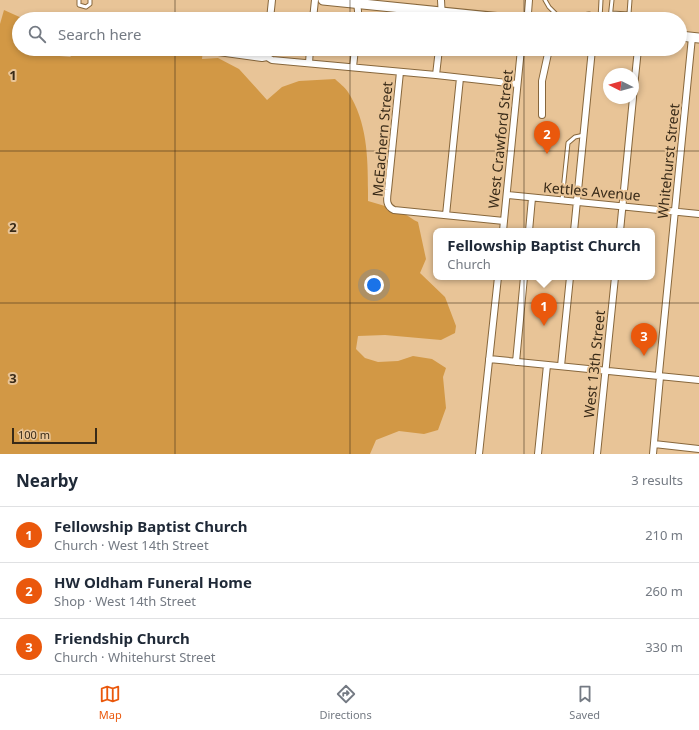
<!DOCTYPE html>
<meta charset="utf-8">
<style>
:root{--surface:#fff;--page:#f2f2f3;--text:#1f2937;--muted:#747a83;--line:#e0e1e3;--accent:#ea580c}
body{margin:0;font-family:"Noto Sans",sans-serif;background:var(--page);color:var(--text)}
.compass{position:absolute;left:603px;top:68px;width:36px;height:36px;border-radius:50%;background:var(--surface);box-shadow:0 2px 6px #0003;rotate:276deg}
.scale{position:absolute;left:12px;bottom:10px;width:85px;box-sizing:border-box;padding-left:4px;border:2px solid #382a18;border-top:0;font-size:11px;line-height:14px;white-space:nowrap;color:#382a18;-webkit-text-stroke:3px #e8c497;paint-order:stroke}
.you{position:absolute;left:374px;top:285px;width:14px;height:14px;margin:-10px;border:3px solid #fff;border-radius:50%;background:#1a73e8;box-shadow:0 0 0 6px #1a73e833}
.badge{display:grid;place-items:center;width:26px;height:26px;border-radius:50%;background:var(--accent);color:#fff;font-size:13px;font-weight:700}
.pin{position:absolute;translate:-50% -33px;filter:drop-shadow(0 1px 2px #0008)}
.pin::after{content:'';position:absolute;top:21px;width:14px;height:12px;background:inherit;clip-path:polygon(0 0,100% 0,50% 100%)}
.popup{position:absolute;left:433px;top:228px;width:222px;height:52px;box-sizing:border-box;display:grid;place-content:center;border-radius:8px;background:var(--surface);filter:drop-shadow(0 1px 3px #0005);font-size:13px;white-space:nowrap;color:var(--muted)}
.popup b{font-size:15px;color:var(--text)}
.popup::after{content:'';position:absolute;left:50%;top:100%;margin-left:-8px;border:8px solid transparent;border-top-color:var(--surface)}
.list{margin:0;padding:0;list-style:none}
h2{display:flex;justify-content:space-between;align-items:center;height:52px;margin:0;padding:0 16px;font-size:17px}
h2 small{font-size:13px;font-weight:400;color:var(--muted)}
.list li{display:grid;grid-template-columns:26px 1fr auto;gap:12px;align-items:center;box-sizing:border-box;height:56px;padding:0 16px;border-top:1px solid var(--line)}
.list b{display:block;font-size:15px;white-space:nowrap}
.list p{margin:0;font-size:13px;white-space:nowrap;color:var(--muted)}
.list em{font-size:13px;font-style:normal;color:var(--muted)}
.icon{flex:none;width:22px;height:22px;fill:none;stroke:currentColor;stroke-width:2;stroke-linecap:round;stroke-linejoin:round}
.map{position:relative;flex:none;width:699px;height:454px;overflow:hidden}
.search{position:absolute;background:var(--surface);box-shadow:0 2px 6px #0003;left:12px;right:12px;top:12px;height:44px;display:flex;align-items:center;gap:10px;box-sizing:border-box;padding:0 14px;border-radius:22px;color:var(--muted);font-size:15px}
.sheet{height:220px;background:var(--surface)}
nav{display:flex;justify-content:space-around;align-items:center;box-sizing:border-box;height:56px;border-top:1px solid var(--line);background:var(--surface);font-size:11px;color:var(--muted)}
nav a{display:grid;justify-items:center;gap:2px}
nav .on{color:var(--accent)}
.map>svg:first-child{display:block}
</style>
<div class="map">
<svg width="699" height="454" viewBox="0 0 699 454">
<rect width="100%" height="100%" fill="#e8c497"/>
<path fill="#d29845" d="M4,10L24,19H19V49H37L38,54L70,57L80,49H203L202,59L218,58L239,69L267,100L282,87L299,81L335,79C339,83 345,87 348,92C369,125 368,163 368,201L385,206C387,214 397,212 404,214C409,216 413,220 418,222L426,259L420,273L445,297L456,326L455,333L441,340L385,335L358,336L356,349L365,358L378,362L398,361L413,356L432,359L446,368L443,377L446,408L438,430L424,434L399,431L376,440L370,454H0V24Z"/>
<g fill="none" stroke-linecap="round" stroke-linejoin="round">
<defs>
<path id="lane" d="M79,0V5L86,7L90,4V0
M545,0L549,7L557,15L569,17L589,14L599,17
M611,13L629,14L630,0
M600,19L601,0
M610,19L612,0
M562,200L568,143L575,137L584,135"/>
<path id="street" d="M441,0L442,19
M357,2L358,11V19
M270,19L272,0
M313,19L315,0
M526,19L528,13L529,0
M211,51L262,58L267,57L272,60L436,75L517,84
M267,57L268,49
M309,63L310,49
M353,67L355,49
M400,72L388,190C387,198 385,206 394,210L504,221
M436,75L439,49
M633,97L638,49
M542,115V81L549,49
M507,195L699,214
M446,215L460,78
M503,231L521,49
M529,231L532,198
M574,231L592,49
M620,231L633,98
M489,359L699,380
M516,362L524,277
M561,366L570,277
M654,444L699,449
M479,454L498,277
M538,454L547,365
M597,454L615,277
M653,454L660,377L659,373L692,37"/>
<path id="secondary" d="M323,0L511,19
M680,36L699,38"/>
</defs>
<use href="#lane" stroke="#87673c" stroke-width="5"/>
<use href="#street" stroke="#87673c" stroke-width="8"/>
<use href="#secondary" stroke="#87673c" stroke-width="11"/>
<use href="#lane" stroke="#fff" stroke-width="3"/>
<use href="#street" stroke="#fff" stroke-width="6"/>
<use href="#secondary" stroke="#fff" stroke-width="9"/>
</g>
<path fill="none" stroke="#382a18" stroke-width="1" stroke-opacity="0.55" d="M175,0V19M350,0V19M524,0V19M175,49V454M350,49V454M524,49V454M0,151H699M0,303H699"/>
<g text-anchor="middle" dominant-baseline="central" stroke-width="4" stroke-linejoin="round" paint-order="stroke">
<g font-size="14" fill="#382a18" stroke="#e8c497">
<text transform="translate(382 139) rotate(-85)">McEachern Street</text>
<text transform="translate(500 139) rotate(-84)">West Crawford Street</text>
<text transform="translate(668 161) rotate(-84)">Whitehurst Street</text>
<text transform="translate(592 191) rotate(5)">Kettles Avenue</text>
<text transform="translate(594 364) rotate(-84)">West 13th Street</text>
</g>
</g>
<g font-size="13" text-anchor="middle" font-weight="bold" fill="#382a18" stroke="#e8c497" stroke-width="4" stroke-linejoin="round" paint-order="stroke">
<text x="13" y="80">1</text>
<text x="13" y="232">2</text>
<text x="13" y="383">3</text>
</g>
</svg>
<svg class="compass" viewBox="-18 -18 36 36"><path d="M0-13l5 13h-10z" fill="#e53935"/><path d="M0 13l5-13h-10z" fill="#747a83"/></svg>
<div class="scale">100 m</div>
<div class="you"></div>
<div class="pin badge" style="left:544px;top:326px">1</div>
<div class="popup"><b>Fellowship Baptist Church</b>Church</div>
<div class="pin badge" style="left:547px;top:154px">2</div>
<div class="pin badge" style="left:644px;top:356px">3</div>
<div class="search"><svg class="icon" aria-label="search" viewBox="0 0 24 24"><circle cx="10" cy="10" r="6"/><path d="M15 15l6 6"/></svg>Search here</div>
</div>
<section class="sheet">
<h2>Nearby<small>3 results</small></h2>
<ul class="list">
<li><span class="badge">1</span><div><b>Fellowship Baptist Church</b><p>Church · West 14th Street</p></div><em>210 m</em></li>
<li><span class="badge">2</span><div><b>HW Oldham Funeral Home</b><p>Shop · West 14th Street</p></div><em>260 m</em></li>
<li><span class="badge">3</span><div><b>Friendship Church</b><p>Church · Whitehurst Street</p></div><em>330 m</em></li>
</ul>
</section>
<nav>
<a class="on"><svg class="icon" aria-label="map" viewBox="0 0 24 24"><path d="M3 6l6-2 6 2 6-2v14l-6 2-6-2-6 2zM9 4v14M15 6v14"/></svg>Map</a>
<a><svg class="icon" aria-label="directions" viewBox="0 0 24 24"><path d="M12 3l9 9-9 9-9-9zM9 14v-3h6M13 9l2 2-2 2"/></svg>Directions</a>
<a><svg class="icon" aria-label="saved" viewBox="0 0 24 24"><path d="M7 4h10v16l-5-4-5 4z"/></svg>Saved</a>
</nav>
